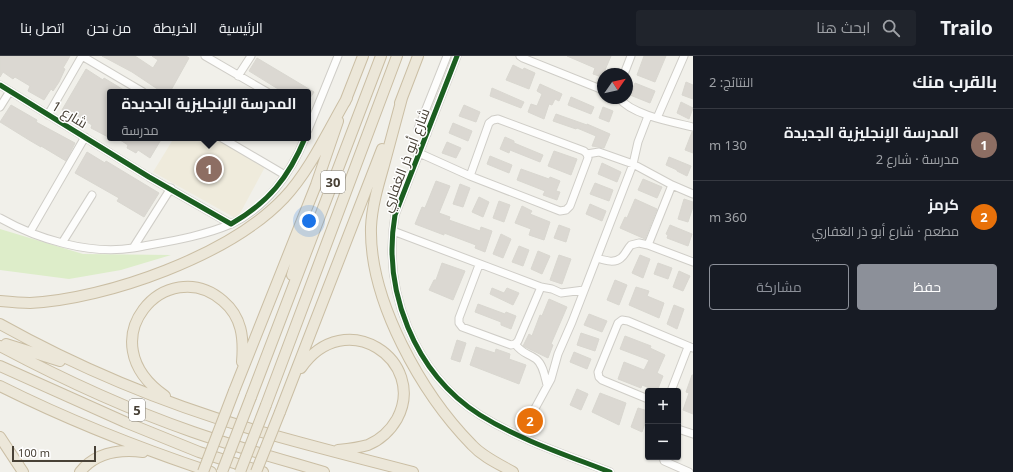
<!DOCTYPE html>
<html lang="ar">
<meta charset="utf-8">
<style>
:root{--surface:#171b24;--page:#20242c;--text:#f1f3f6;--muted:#9ea1a6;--line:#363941;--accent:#8c9099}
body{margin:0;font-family:"Noto Sans",Cairo,sans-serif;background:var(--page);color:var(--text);direction:rtl}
.controls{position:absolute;right:12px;bottom:12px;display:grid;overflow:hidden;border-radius:4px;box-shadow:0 1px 3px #0004}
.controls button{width:36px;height:36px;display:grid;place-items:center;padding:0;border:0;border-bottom:1px solid var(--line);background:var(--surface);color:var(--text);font:20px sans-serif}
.compass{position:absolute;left:597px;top:12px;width:36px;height:36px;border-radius:50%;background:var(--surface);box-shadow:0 1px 3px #0004;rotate:56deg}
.scale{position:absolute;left:12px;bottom:10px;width:84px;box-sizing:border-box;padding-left:4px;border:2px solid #484136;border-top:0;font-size:11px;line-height:14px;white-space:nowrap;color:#484136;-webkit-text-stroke:3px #fff;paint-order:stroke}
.you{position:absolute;left:309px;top:165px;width:14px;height:14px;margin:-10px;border:3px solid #fff;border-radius:50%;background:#1a73e8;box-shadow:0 0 0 6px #1a73e833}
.badge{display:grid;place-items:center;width:26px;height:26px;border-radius:50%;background:var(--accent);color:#fff;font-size:13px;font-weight:700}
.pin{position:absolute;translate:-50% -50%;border:2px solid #fff;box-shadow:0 1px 4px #0006}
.popup{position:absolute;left:107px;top:33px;width:204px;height:52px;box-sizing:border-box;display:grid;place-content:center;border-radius:4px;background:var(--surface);filter:drop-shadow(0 1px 3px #0005);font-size:13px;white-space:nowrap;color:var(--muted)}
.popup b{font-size:15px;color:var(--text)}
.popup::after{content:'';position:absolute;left:50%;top:100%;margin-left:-8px;border:8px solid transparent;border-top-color:var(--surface)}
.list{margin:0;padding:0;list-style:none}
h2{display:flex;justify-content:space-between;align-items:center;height:52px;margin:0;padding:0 16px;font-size:17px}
h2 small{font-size:13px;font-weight:400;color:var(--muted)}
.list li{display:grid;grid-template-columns:26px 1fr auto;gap:12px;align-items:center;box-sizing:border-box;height:72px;padding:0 16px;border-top:1px solid var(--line)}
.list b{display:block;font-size:15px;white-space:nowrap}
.list p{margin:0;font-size:13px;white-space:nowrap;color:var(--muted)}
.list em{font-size:13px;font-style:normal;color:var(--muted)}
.actions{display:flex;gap:8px;padding:12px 16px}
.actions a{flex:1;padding:9px 0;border:1px solid var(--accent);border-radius:4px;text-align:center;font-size:14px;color:var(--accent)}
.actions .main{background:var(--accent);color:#fff}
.icon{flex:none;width:22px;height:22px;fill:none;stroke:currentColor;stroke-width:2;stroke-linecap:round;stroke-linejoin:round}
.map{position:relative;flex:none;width:693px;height:416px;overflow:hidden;direction:ltr}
header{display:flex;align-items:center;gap:24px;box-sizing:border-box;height:56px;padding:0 20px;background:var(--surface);border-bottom:1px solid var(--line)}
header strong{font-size:19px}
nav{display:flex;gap:22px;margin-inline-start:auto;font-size:14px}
.search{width:280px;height:36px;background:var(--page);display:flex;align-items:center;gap:10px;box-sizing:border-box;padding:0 14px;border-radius:4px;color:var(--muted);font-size:15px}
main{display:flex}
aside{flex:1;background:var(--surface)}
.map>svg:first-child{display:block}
</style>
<header>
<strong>Trailo</strong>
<div class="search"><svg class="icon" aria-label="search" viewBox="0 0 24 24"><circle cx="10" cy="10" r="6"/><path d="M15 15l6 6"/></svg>ابحث هنا</div>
<nav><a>الرئيسية</a><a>الخريطة</a><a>من نحن</a><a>اتصل بنا</a></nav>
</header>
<main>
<aside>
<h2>بالقرب منك<small>النتائج: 2</small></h2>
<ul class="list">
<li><span class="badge" style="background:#8d6e63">1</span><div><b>المدرسة الإنجليزية الجديدة</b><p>مدرسة · شارع 2</p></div><em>130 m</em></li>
<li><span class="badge" style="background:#e8710a">2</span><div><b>كرمز</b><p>مطعم · شارع أبو ذر الغفاري</p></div><em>360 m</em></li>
</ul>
<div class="actions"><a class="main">حفظ</a><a>مشاركة</a></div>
</aside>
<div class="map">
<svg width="693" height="416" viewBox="0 0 693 416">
<rect width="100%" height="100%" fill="#f1f0ea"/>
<path fill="#efebdc" d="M174,82H216L265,111L237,163L153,116Z"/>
<path fill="#ddedc9" d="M0,173L83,198L171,199L121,214L69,223L0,214Z"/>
<path fill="#dbd8d2" stroke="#d9d7d0" d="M0,0H70L63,12L65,13L59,26L53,35L51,33L44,44L28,35L30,30L15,21L13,23L3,16L0,21Z
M102,0H135L153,12L158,4L152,0H186L189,2L170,36H162L132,16Z
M567,0H611L602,21L593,18L595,12Z
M644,0H666L655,26L637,19Z
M257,2L314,36L308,45V36H283L249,15Z
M513,9L523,14L524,12L535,17L529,33L506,24Z
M86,13L103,24L104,22L127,36H110V82L91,72L92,69L77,60L75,63L62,54Z
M686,26L693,29V43L682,39Z
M635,27L655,35L650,47L630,39Z
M540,28L562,38L559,45L555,43L552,49L549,48L544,63L528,56L531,48L537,50L542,38L537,35Z
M492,32L524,46L521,52L490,40Z
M571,41L594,51L591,58L568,49Z
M681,46L693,52L689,63L677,57Z
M11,49L37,64L36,66L75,87L66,105L41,90V91L29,84L0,66Z
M464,49L480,56L476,66L459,60Z
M603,51L613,55L609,66L599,62Z
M556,58L587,69V68L610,78L604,92L592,90L596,80L577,72L576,73L553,65Z
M453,67L472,75L468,85L449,77Z
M692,76H693V97L685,94Z
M505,81L514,85V87L543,99L540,106L510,94L509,97L500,93Z
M117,82H162L150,102L138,94L136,97L127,92L128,89Z
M447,86L461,92L456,102L442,97Z
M554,95L577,103L571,119L548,110Z
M87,96L105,107L106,105L159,137L144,161L117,145L119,142L75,117Z
M490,100L512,109L509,117L487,108Z
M669,101L691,110L687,120L677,115V114L666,109Z
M602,107L621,116L617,126L598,118Z
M521,113L549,123L550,121L560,125L556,135L560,136L557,144L543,139L545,135L517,124Z
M643,123L662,131L657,142L638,134Z
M436,125L450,130L439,157L450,161L449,164L480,175L481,171L492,175L485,196L475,192L476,189L444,177V179L415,168L422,151L425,152Z
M595,127L613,134L609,145L590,138Z
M460,128L470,132L463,151L453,148Z
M479,141L489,146L483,161L472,156Z
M635,143L657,153L645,183L620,172L625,161L627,162Z
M684,143L693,146V151L688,166L678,163Z
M499,145L510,149L504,166L493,162Z
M590,148L606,155L602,165L586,158Z
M522,150L532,155L530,158L550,166L544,184L529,179L531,173L515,167Z
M559,169L570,173L566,186L554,182Z
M670,169L692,178L688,190L667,182L668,179L666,178Z
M501,178L511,183L503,202L493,198Z
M519,190L529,194L523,210L512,206Z
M538,195L550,200L542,218L531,213Z
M559,199L571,203L562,228L550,224Z
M640,199L650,203L643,222L632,217Z
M442,207L465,215L453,244L429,234L434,224H436Z
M658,207L672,212L668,223L654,218Z
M679,215L690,220L683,235L673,231Z
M615,224L627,229L619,249L607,244Z
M636,231L649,235L647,240L664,247L659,262L629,249Z
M492,232L504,237L507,232L519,237L513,249L490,238Z
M549,243L567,251L551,288L553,289L548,302L523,290L529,278L532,280L540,259L542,260Z
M478,248L505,258L506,256L516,260L511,273L501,269V266L475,256Z
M674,249L684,253L677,273L667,268Z
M589,258L607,265L602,276L584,269Z
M581,277L599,283L595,295L577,289Z
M625,280L651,290L650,292L665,299L657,317L663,320L657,335L642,329L641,332L618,323L624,306L644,314L649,304L620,293Z
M457,284L466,287L460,306L451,303Z
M476,291L495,297L496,293L510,298L509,303L526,309L519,328L470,309Z
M574,296L591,303L587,313L570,306Z
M692,319H693V358L683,354L689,337L686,336Z
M577,333L588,338L581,354L570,349Z
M600,337L626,347L619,369L592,356Z
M638,352L648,355V359L642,376L631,371Z"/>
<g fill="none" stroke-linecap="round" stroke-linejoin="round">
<defs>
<path id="minor" d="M82,0L143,36
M205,0L267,36
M457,0L395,159C382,234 414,317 480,359C520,384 566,399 610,416
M520,0L523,2L603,34
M624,18L631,0
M238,20L251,0
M0,29L149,121L231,168
M619,42C632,59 672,66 693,71
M0,51L10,35
M48,59L82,0
M657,62L684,0
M308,74L338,0
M427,78L418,73L447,0
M222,82L285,119
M419,97L470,120L560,155L566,154L570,150L588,102L587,98
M587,98L599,96L633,108L672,129
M470,120L489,67L493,64L498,63L584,95L587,98
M693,138L672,129L648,189L693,206
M0,162C37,183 89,199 133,192L171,132
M393,175L541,231L552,233L561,237L584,234
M30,176L85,81
M62,187L92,139
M133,192C164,186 201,181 231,168C266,152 291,117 305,82
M597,202C604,204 614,208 621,202C625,199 627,193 631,189L639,187L648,189
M479,209L459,262V267L462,271L511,289L515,288L518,285L541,231
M515,288C524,299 526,296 536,303C543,308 545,321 547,329
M671,335L688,291
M648,343L602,324L599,321L598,316L618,267L622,264L628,265L693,292
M678,373L693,378
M520,380L551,323L558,298L572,266L633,108L638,86L648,60
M663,401L664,405L689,416"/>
<path id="highway" d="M402,42C396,64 390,87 384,109C378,130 372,150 371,171C369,245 422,338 472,389C483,401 499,408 513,416
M345,46L363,0
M400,47L418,0
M292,219L307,167
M0,245C10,246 20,247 30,247C108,243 230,199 284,142C309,116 329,73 347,42
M0,268C77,311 164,347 248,372C303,388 358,402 413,416
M6,288L60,305
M0,290C62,323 127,353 193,376C236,391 280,403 324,416
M0,310L125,366L199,396L263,416
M301,312C345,248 428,305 397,363C390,375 380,384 368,389C358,392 348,393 338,394
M0,330C68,364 139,392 211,416
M234,335L316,129L338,65
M165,340C86,285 167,196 223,245C242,261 244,282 242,306
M251,341L381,0
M266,349L397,0
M280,356L382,93
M0,381L23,416
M80,416C96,396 119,393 143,396"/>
</defs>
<use href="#minor" stroke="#cfcdc7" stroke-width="9"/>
<use href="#highway" stroke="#cabea4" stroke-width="12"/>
<use href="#minor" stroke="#fdfdfc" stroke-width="7"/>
<use href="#highway" stroke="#ece7d9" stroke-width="10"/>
<defs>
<path id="highway-bridge" d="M203,416L234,335
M222,416L251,341
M240,416L266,349
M256,416L280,356"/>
</defs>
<use href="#highway-bridge" stroke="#cabea4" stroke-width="12" stroke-linecap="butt"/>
<use href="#highway-bridge" stroke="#ece7d9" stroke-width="10"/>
<defs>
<path id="cycleway" d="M457,0L395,159C382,234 414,317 480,359C520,384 566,399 610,416
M0,29L149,121L231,168C268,147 289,121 305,82"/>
</defs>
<use href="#cycleway" stroke="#fff" stroke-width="8"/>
<use href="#cycleway" stroke="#1b5e20" stroke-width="5"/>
</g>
<g text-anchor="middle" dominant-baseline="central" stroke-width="3" stroke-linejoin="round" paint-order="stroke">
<g fill="#fff" stroke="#7f7a72" stroke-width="1">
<rect x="321" y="115" width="24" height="22" rx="3"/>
<rect x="129" y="343" width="16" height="22" rx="3"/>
</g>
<g font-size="13" font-weight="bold" fill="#484136">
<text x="333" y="126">30</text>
<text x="137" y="354">5</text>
</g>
<g font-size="14" fill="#484136" stroke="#fff">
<text transform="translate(70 58) rotate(31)">شارع 1</text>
<text transform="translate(405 104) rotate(-69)">شارع أبو ذر الغفاري</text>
</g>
</g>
</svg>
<div class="controls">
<button>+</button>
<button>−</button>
</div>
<svg class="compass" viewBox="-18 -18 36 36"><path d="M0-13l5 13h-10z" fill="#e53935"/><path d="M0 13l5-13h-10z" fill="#9ea1a6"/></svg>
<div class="scale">100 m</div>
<div class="you"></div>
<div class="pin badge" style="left:209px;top:113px;background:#8d6e63">1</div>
<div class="popup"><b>المدرسة الإنجليزية الجديدة</b>مدرسة</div>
<div class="pin badge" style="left:530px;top:365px;background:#e8710a">2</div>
</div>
</main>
